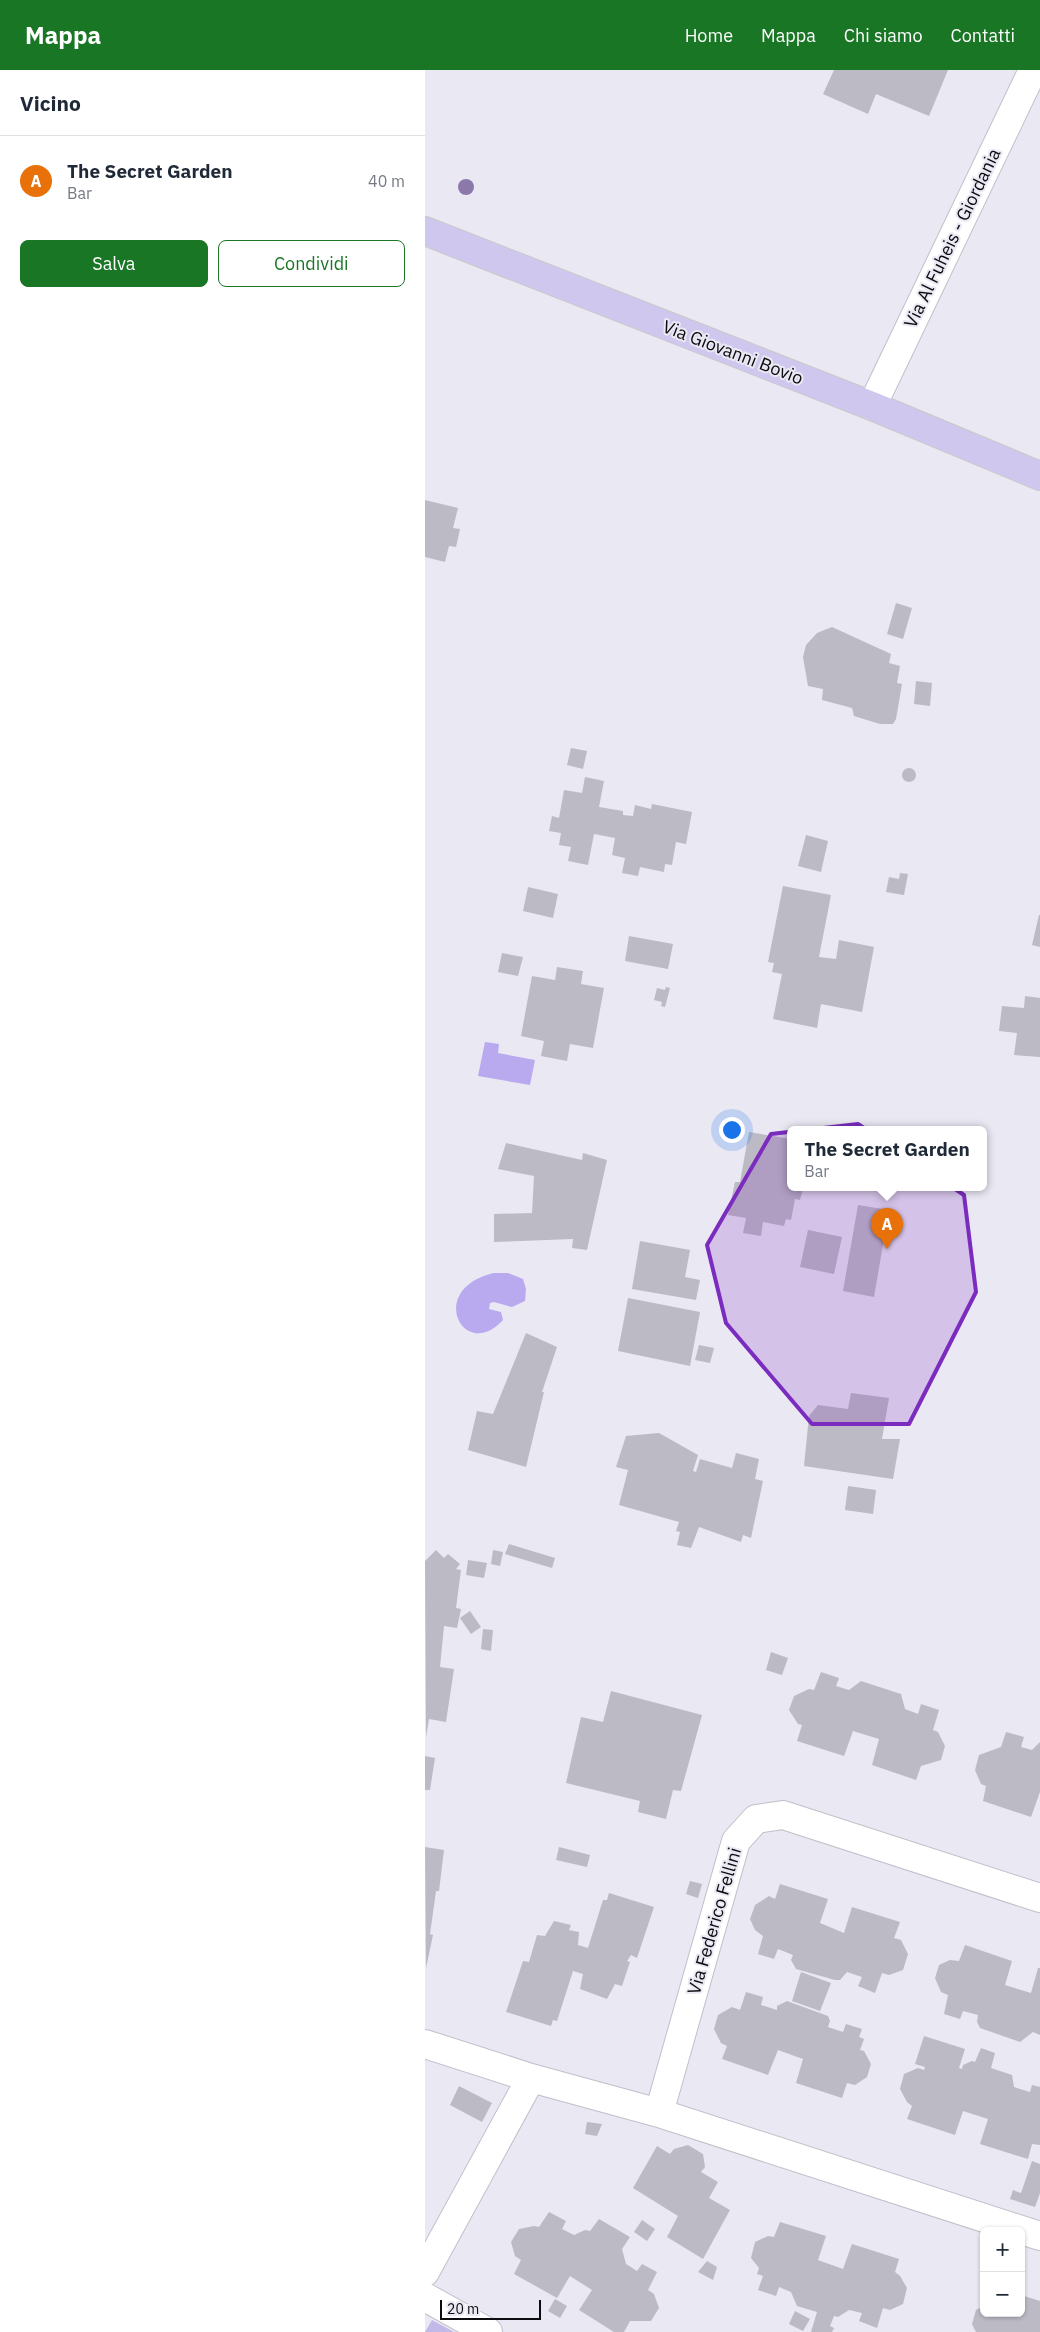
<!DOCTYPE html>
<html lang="it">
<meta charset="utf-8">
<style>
:root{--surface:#fff;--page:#f6f6f7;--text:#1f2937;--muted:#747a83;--line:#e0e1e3;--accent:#197625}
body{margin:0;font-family:"IBM Plex Sans",sans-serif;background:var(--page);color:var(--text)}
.controls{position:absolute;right:15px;bottom:15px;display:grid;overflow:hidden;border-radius:8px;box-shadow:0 1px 4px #0004}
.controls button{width:45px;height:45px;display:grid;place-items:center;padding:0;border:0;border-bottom:1px solid var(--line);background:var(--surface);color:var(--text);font:25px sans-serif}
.scale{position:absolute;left:15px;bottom:12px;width:101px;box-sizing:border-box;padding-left:5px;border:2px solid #0c0b0f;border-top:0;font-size:14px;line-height:18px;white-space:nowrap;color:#0c0b0f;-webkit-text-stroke:4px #eae8f3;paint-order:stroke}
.you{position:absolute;left:306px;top:1059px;width:18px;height:18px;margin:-12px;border:4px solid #fff;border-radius:50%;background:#1a73e8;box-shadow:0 0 0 8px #1a73e833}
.badge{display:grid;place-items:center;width:32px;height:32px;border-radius:50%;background:var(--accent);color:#fff;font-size:16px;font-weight:700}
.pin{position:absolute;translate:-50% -41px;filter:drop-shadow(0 1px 2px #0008)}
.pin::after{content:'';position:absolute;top:26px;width:18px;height:15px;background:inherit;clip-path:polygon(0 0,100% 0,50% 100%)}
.popup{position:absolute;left:362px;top:1056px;width:200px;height:65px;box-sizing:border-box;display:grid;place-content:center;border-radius:8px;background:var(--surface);filter:drop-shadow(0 1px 4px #0005);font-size:16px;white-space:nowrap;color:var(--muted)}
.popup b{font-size:19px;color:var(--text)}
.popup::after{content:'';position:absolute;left:50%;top:100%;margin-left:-10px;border:10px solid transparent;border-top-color:var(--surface)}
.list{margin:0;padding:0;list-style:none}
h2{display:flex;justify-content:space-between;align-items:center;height:65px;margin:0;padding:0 20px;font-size:21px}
h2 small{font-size:16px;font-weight:400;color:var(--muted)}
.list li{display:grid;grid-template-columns:32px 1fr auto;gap:15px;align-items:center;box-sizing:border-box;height:90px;padding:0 20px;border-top:1px solid var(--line)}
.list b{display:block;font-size:19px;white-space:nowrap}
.list p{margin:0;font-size:16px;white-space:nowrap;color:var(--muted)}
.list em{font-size:16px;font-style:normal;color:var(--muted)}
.actions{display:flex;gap:10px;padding:15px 20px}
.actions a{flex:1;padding:11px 0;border:1px solid var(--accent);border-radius:8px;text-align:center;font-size:18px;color:var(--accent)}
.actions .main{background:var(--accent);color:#fff}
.map{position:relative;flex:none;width:615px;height:2262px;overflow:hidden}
header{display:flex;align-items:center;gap:30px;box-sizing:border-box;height:70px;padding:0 25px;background:var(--accent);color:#fff}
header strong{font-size:24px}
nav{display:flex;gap:28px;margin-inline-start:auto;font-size:18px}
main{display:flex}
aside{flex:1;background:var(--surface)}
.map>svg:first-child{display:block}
</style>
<header>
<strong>Mappa</strong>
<nav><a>Home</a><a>Mappa</a><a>Chi siamo</a><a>Contatti</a></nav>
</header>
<main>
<aside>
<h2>Vicino<small></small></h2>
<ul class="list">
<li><span class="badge" style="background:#e8710a">A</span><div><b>The Secret Garden</b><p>Bar</p></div><em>40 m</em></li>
</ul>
<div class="actions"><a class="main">Salva</a><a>Condividi</a></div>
</aside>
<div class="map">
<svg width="615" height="2262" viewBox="0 0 615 2262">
<rect width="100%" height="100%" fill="#eae8f3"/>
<path fill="#c3b9e8" d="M7,2250L29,2262H0Z"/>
<path fill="#b9a9ef" d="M60,972L74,974L73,983L110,990L105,1015L53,1006Z
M69,1203H83L98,1209L101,1219L100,1231L87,1237L69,1232L65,1233L64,1239L76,1242L78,1250C39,1293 0,1219 69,1203Z"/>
<path fill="#bcbac4" d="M409,0H523L504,46L451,24L443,44L398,24Z
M0,430L33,438L28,458L35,459L31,477L24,476L20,492L0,487Z
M471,533L487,538L478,569L462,564Z
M407,557L466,584L464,593L475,596L472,613L477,614L471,649L468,654H455L429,646L427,638L397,630L398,619L383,616L378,587L381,575L392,563Z
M491,611L507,613L505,636L489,634Z
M146,678L162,681L158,699L142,695Z
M477 705a7 7 0 1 1 14 0a7 7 0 1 1-14 0Z
M160,707L179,711L174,737L198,741V745L208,746L210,735L226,739L227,734L267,742L261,774L251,772L247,795L240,794L239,802L215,797L213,806L197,803L200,788L187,785L190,768L169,764L163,795L143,791L146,777L134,775L136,763L124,761L127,746L134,748L139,720L157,723Z
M381,765L403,771L396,802L373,796Z
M475,803L483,804L479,825L461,822L464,807L474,809Z
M358,816L406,825L394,887L411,889L414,870L449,877L437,942L396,934L392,958L348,949L357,904L347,902L349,893L343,892Z
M103,817L133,824L128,848L98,841Z
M614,845H615V877L607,875Z
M204,866L248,874L243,899L200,891Z
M77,883L98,887L93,906L73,902Z
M132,897L158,901L156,914L179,918L168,978L145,974L142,991L116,986L119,971L96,966L107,906L130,910Z
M241,917L245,918L240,937L236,936L237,932L229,930L232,918L240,920Z
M600,926L615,928V987L589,985L592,963L574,961L577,936L599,938Z
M324,1062L366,1069V1118H378L375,1130L370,1129L366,1150L361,1149L359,1156L338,1152L336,1166L318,1163L321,1148L303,1145L310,1112H315Z
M81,1073L157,1090L158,1083L182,1090L162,1180L147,1178L148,1169L69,1172V1144L107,1143L109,1106L73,1099Z
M433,1135L464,1140L449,1227L418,1221Z
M383,1160L417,1167L409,1204L375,1197Z
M215,1171L265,1180L260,1207L275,1210L271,1230L207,1219Z
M203,1228L275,1242L265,1296L193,1281Z
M101,1263L132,1277L117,1322H119L101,1397L43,1380L52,1341L68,1344Z
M274,1275L289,1278L285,1293L270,1290Z
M426,1323L464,1328L457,1369H475L468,1409L379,1396L384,1346L393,1335L423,1339Z
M234,1363L273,1385L268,1401L271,1402L275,1389L307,1398L311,1383L334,1389L330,1409L338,1411L326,1468L318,1465L316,1472L274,1457L266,1478L252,1475L255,1462L251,1461L254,1452L194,1435L203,1400L191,1397L201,1366Z
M423,1416L451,1420L448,1444L420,1440Z
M84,1474L130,1488L127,1498L80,1484Z
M11,1480L19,1488L23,1484L35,1494L31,1499L36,1500L31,1538L36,1539L32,1558L19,1556L15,1597L29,1599L21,1652L4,1649L1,1667L0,1491Z
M68,1480L78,1482L75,1496L66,1494Z
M43,1490L62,1493L59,1508L41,1505Z
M45,1541L56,1557L46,1564L35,1548Z
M58,1559L68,1560L66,1581L56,1579Z
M346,1582L363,1588L357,1605L341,1600Z
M396,1602L414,1608L411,1616L424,1620L436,1611L476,1624L480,1639L493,1644L496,1634L514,1640L508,1660L513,1662L520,1676L516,1690L496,1696L491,1710L447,1695L454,1669L428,1661L419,1686L372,1671L377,1655L373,1654L364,1640L369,1626L384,1619L389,1620Z
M186,1621L277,1645L256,1721L248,1720L241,1749L213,1742L215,1731L141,1713L156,1647L178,1652Z
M581,1662L599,1667L596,1677L607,1680L615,1672V1722L606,1747L558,1731L561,1716L556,1714L550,1700L554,1685L576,1677Z
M0,1686L10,1688L5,1720H0Z
M0,1777L19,1780L14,1821H11L5,1864L8,1865L1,1898Z
M134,1777L165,1785L162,1797L131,1790Z
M265,1811L277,1814L273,1828L261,1824Z
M355,1814L403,1829L395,1853L419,1863L427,1837L475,1852L469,1868L476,1870L483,1884L478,1900L464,1905L457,1903L450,1923L433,1916L437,1907L422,1902L415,1910H410L371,1899L366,1890L368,1885L353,1879L349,1889L333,1884L338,1866L330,1860L325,1849L330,1835L344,1826L350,1829Z
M184,1823L229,1837L212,1888L206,1885L202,1891L205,1892L197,1916L190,1914L182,1929L155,1919L158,1904L148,1901L132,1951L128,1950L126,1956L81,1942L98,1891L104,1892L112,1865L120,1866L129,1851L146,1855L144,1860L154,1862L153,1875L163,1878L178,1830H182Z
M540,1875L587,1891L580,1915L606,1923L613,1898H615V1965L608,1962L595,1972L555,1958L552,1952L553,1945L538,1941L535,1949L519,1944L523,1925L516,1922L510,1908L514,1895L525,1890L534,1891Z
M376,1902L406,1913L395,1941L367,1931Z
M321,1922L338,1927L336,1935L352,1940V1936L362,1931L403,1946L405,1951L403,1957L418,1962L421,1954L437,1959L434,1967L439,1969L435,1980L439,1981L446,1994L442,2007L430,2015L422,2013L417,2028L371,2013L378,1989L353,1980L343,2005L297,1989L302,1976L296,1973L289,1959L293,1945L307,1937L315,1940Z
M499,1966L540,1979L534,1998L537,1999L538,1995L547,1991L550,1992L556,1978L570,1983L566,1998L587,2005L589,2017L605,2022L607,2015L615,2017V2075L607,2074L603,2089L555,2074L563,2049L538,2041L530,2065L482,2049L487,2036L482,2032L475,2019L479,2004L493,1998L499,2000L500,1997L490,1994Z
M34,2016L67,2033L57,2052L25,2035Z
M162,2052L177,2054L172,2066L160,2064Z
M263,2075L278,2084L280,2097L276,2102L293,2112L284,2128L305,2140L278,2189L242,2167L253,2146L208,2118L232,2076L245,2084L249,2079Z
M607,2091L615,2094V2123L610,2137L585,2129L588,2120L596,2123Z
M124,2142L141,2151L137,2159L149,2165L160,2160L165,2161L174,2149L205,2167L197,2179L201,2194L212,2201L217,2194L232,2202L223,2220L229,2224L234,2238L226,2251H205L199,2262H189L154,2240L167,2220L145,2206L132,2228L89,2204L96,2190L90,2186L86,2172L94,2159L109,2156L114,2157Z
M217,2150L230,2159L222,2171L209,2162Z
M355,2152L401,2166L393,2190L418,2199L427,2174L474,2189L470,2202L475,2206L482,2218L478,2234L465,2240L458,2238L452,2258L434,2251L437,2243L424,2240L413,2247L409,2246L405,2256L409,2258L407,2262H386L392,2242L372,2236L366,2222L354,2217L351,2226L333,2220L338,2206L332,2204L334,2198L326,2188L330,2172L343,2166L349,2167Z
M282,2191L292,2197L288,2210L273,2202Z
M596,2225L615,2231V2262H551L547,2254L551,2240L559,2236V2243H596Z
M130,2229L142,2236L135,2248L123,2241Z
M370,2241L385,2249L378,2261L364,2254Z"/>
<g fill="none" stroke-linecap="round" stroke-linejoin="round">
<defs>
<path id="minor" d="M447,336L608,0
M0,1974L106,2008L234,2043L615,2166
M234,2043L311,1771L331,1749L358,1745L615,1828
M0,2202L106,2008
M0,2227L63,2262"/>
<path id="major" d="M0,161L447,336L615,406"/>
</defs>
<use href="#minor" stroke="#c1bfc9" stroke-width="30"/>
<use href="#major" stroke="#cac9ca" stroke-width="30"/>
<use href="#minor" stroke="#fff" stroke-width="28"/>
<use href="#major" stroke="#d0c7ef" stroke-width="28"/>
</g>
<circle fill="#8a79aa" cx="41" cy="117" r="8"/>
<path fill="#7b2cbf" fill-opacity="0.2" stroke="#7b2cbf" stroke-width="4" stroke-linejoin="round" d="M433,1054L539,1125L551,1222L484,1354H387L301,1253L282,1175L346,1064Z"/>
<g text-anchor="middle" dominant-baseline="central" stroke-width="4" stroke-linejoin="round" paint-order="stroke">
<g font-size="18" fill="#0c0b0f" stroke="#eae8f3">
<text transform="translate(527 168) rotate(-64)">Via Al Fuheis - Giordania</text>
<text transform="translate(308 282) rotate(21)">Via Giovanni Bovio</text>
<text transform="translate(289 1851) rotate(-74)">Via Federico Fellini</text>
</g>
</g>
</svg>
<div class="controls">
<button>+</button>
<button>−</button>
</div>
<div class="scale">20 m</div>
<div class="you"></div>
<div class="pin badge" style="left:462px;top:1179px;background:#e8710a">A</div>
<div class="popup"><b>The Secret Garden</b>Bar</div>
</div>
</main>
